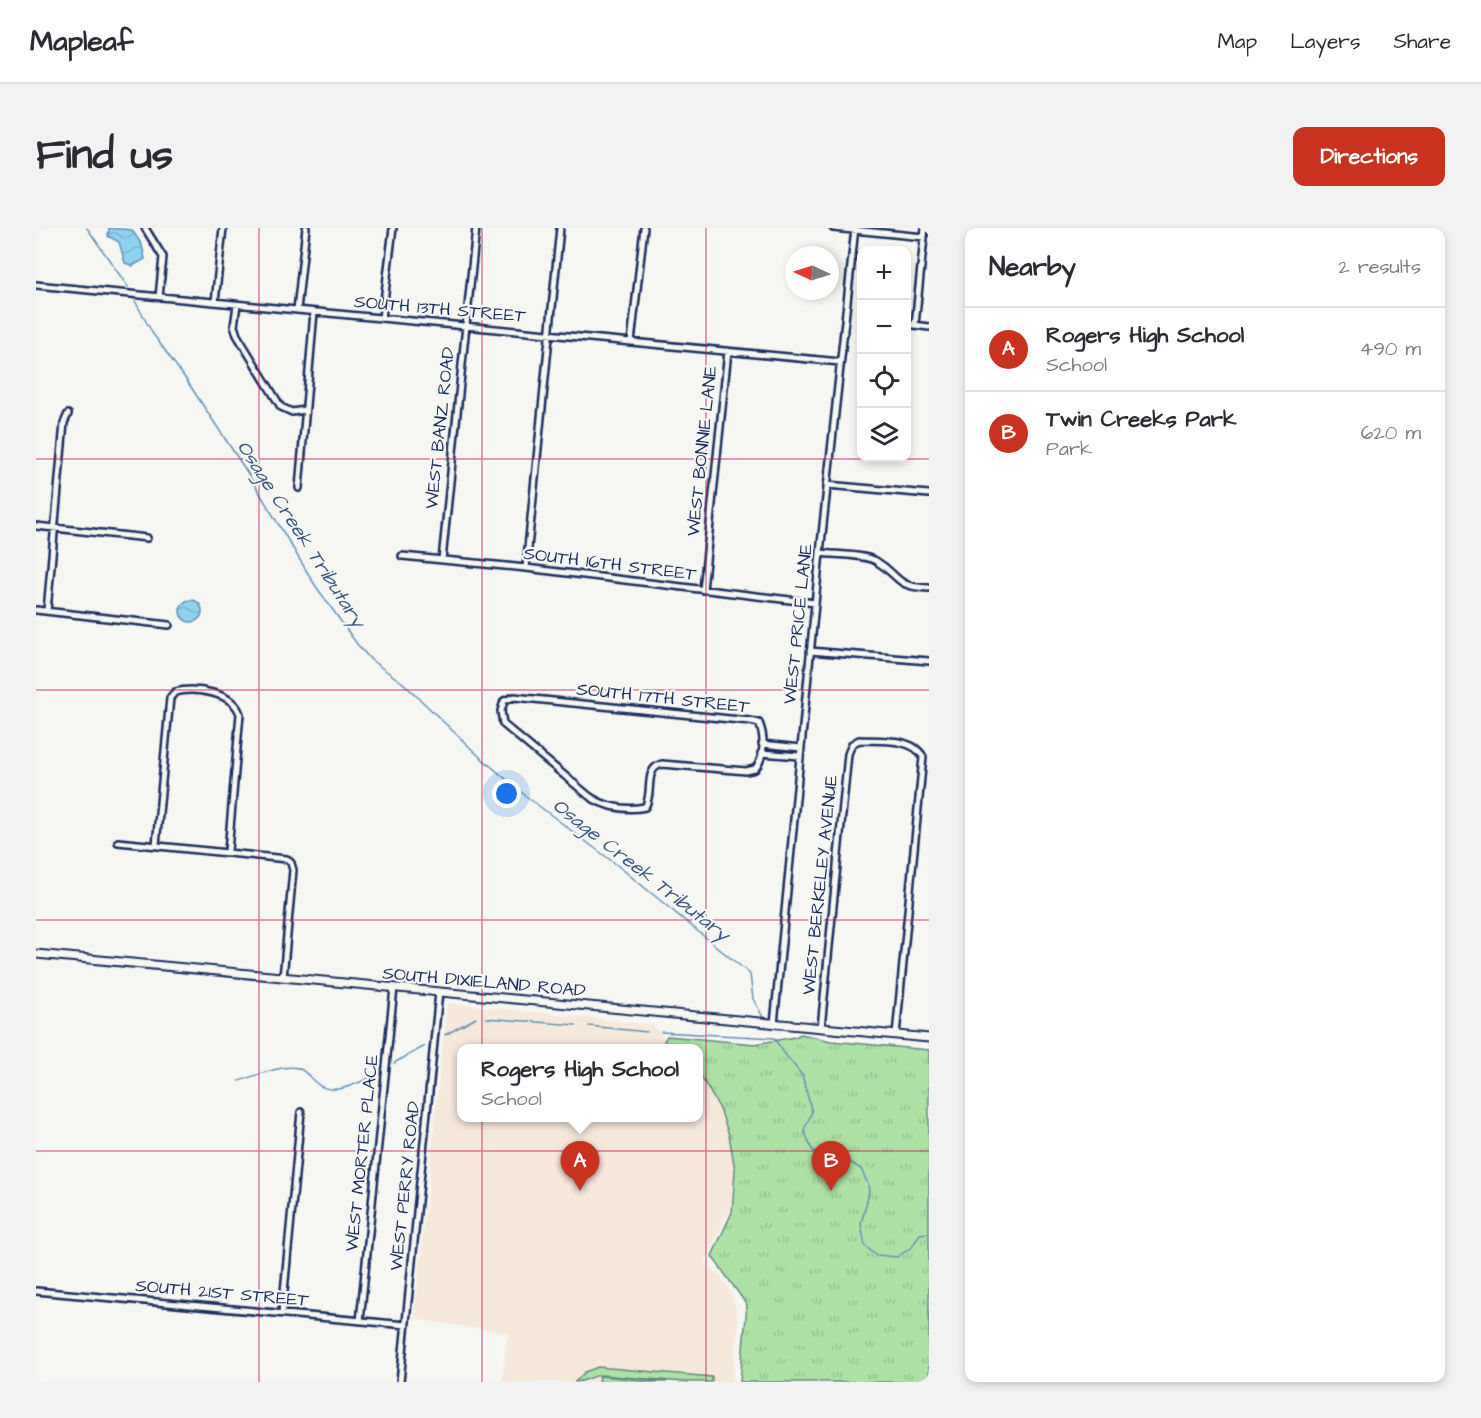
<!DOCTYPE html>
<meta charset="utf-8">
<style>
:root{--surface:#fff;--page:#f2f2f3;--text:#2b2b33;--muted:#7c7c81;--line:#e1e1e2;--accent:#c8321e}
body{margin:0;font-family:"Architects Daughter",sans-serif;background:var(--page);color:var(--text)}
.controls{position:absolute;right:18px;top:18px;display:grid;overflow:hidden;border-radius:12px;box-shadow:0 3px 9px #0003}
.controls button{width:54px;height:54px;display:grid;place-items:center;padding:0;border:0;border-bottom:2px solid var(--line);background:var(--surface);color:var(--text);font:30px sans-serif}
.compass{position:absolute;left:749px;top:18px;width:54px;height:54px;border-radius:50%;background:var(--surface);box-shadow:0 3px 9px #0003;rotate:274deg}
.you{position:absolute;left:471px;top:566px;width:21px;height:21px;margin:-15px;border:4px solid #fff;border-radius:50%;background:#1a73e8;box-shadow:0 0 0 9px #1a73e833}
.badge{display:grid;place-items:center;width:39px;height:39px;border-radius:50%;background:var(--accent);color:#fff;font-size:20px;font-weight:700}
.pin{position:absolute;translate:-50% -50px;filter:drop-shadow(0 2px 3px #0008)}
.pin::after{content:'';position:absolute;top:32px;width:21px;height:18px;background:inherit;clip-path:polygon(0 0,100% 0,50% 100%)}
.popup{position:absolute;left:421px;top:816px;width:246px;height:78px;box-sizing:border-box;display:grid;place-content:center;border-radius:12px;background:var(--surface);filter:drop-shadow(0 2px 4px #0005);font-size:20px;white-space:nowrap;color:var(--muted)}
.popup b{font-size:22px;color:var(--text)}
.popup::after{content:'';position:absolute;left:50%;top:100%;margin-left:-12px;border:12px solid transparent;border-top-color:var(--surface)}
.list{margin:0;padding:0;list-style:none}
h2{display:flex;justify-content:space-between;align-items:center;height:78px;margin:0;padding:0 24px;font-size:26px}
h2 small{font-size:20px;font-weight:400;color:var(--muted)}
.list li{display:grid;grid-template-columns:39px 1fr auto;gap:18px;align-items:center;box-sizing:border-box;height:84px;padding:0 24px;border-top:2px solid var(--line)}
.list b{display:block;font-size:22px;white-space:nowrap}
.list p{margin:0;font-size:20px;white-space:nowrap;color:var(--muted)}
.list em{font-size:20px;font-style:normal;color:var(--muted)}
.icon{flex:none;width:33px;height:33px;fill:none;stroke:currentColor;stroke-width:2;stroke-linecap:round;stroke-linejoin:round}
.map{position:relative;flex:none;width:893px;height:1154px;overflow:hidden;border-radius:12px}
header{display:flex;align-items:center;gap:36px;box-sizing:border-box;height:84px;padding:0 30px;background:var(--surface);border-bottom:2px solid var(--line)}
header strong{font-size:28px}
nav{display:flex;gap:33px;margin-inline-start:auto;font-size:21px}
.intro{display:flex;align-items:center;justify-content:space-between;box-sizing:border-box;height:144px;padding:0 36px}
h1{margin:0;font-size:42px}
.button{padding:15px 27px;border-radius:12px;background:var(--accent);color:#fff;font-size:21px;font-weight:700}
main{display:flex;gap:36px;padding:0 36px}
aside{flex:1;background:var(--surface);border-radius:12px;box-shadow:0 3px 9px #0003}
.map>svg:first-child{display:block}
</style>
<header>
<strong>Mapleaf</strong>
<nav><a>Map</a><a>Layers</a><a>Share</a></nav>
</header>
<div class="intro"><h1>Find us</h1><a class="button">Directions</a></div>
<main>
<div class="map">
<svg width="893" height="1154" viewBox="0 0 893 1154">
<defs>
<pattern id="park-tufts" width="24" height="20" patternUnits="userSpaceOnUse" patternTransform="scale(1.5)"><rect width="24" height="20" fill="#ace2a4"/><path d="M3 7l-1-3M5 7V3M7 7l1-3M15 17l-1-3M17 17v-4M19 17l1-3" fill="none" stroke="#93c290"/></pattern>
<pattern id="water-waves" width="16" height="10" patternUnits="userSpaceOnUse" patternTransform="scale(1.5)"><rect width="16" height="10" fill="#8dd2ef"/><path d="M0 5q4-4 8 0t8 0" fill="none" stroke="#79b5cf"/></pattern>
</defs>
<rect width="100%" height="100%" fill="#f6f6f2"/>
<filter id="ink" filterUnits="userSpaceOnUse"><feTurbulence type="fractalNoise" baseFrequency=".0167" numOctaves="2"/><feDisplacementMap in="SourceGraphic" scale="12" xChannelSelector="R" yChannelSelector="G"/><feConvolveMatrix kernelMatrix="1 2 1 2 8 2 1 2 1" color-interpolation-filters="sRGB"/></filter>
<g filter="url(#ink)">
<path fill="#f7e8dc" d="M411,775L617,797L636,820H426V890H662L663,845L664,847L684,881L693,907L699,942L693,984L669,1034L685,1048L694,1063L700,1082L702,1099L696,1154H466L472,1105L378,1091Z"/>
<path fill="#ace2a4" stroke="#648881" stroke-width="1.5" d="M562,1139L676,1149V1154H647L565,1147C555,1148 549,1154 539,1154L549,1144Z
M564,1148L631,1154H563Z"/>
<path fill="url(#park-tufts)" stroke="#648881" stroke-width="1.5" d="M765,806L795,813L893,822V1154H704L711,1077L676,1028L696,984L699,942L693,907L684,881L663,845L662,820H636L628,813L631,808L719,816L759,809Z"/>
<path fill="url(#water-waves)" stroke="#5f91b5" stroke-width="1.5" d="M73,0L96,2L106,17L109,31L97,38L89,35L83,14L72,8Z
M144 383a11 11 0 1 1 22 0a11 11 0 1 1-22 0Z"/>
<g fill="none" stroke-linecap="round" stroke-linejoin="round">
<path stroke="#5f91b5" stroke-width="1.5" d="M51,0L92,59
M99,73L117,106L149,150L211,244L279,357L321,416L335,432L367,455L444,529L491,569L581,637L714,746L717,771L727,789
M450,790L540,797
M553,798L611,804
M625,804L738,810L748,825L766,847L776,884L768,902L776,922L792,929L811,932L825,941L832,956L833,965L825,996L829,1018L840,1027L861,1029L876,1019L884,1006L893,1005
M409,807L440,790
M358,835L389,818
M203,853C219,848 247,836 262,840C270,843 274,850 280,855C297,870 323,854 340,847"/>
<defs>
<path id="minor" d="M109,0L127,29L123,69
M797,0L888,9
M0,57L804,134
M179,74L187,0
M201,77L198,98L201,107L245,179L256,184L269,182
M261,82L270,0
M346,90L357,0
M870,96L893,99
M879,97L889,0
M595,114L608,0
M791,257L893,266
M263,260L278,84
M0,298L111,310
M784,325C799,327 828,326 840,333C865,348 858,359 893,360
M366,328L490,340L779,375
M406,332L440,0
M490,340L524,0
M667,362L692,123
M0,382L133,397
M11,383L28,195L32,186
M774,423L893,433
M478,469L714,493L723,495C729,509 729,529 719,541L710,543L626,536C607,541 618,565 609,579C591,583 568,579 553,568L467,496L465,483L468,473Z
M726,516L765,520
M725,525L764,528
M82,614L251,631L255,635L257,642L247,750
M120,617L134,470L139,464C159,459 197,464 204,486L192,623
M738,796L784,325L819,0
M785,800L812,526L816,516L823,512C843,513 877,509 887,529L860,807
M0,1063L370,1097
M246,1085L265,884
M324,1093L358,760
M364,1154L403,764"/>
<path id="major" d="M0,726L893,810"/>
</defs>
<use href="#minor" stroke="#1b2f5e" stroke-width="10"/>
<use href="#major" stroke="#1b2f5e" stroke-width="11"/>
<use href="#minor" stroke="#f6f6f2" stroke-width="5"/>
<use href="#major" stroke="#f6f6f2" stroke-width="7"/>
</g>
</g>
<path fill="none" stroke="#c2185b" stroke-width="1.5" stroke-opacity="0.55" d="M223,0V1154M446,0V1154M670,0V1154M0,231H893M0,462H893M0,692H893M0,923H893"/>
<g text-anchor="middle" dominant-baseline="central" stroke-width="4.5" stroke-linejoin="round" paint-order="stroke">
<g font-size="18" fill="#1b2f5e" stroke="#f6f6f2">
<text transform="translate(404 81) rotate(5)">SOUTH 13TH STREET</text>
<text transform="translate(404 200) rotate(-84)">WEST BANZ ROAD</text>
<text transform="translate(666 223) rotate(-84)">WEST BONNIE LANE</text>
<text transform="translate(574 336) rotate(7)">SOUTH 16TH STREET</text>
<text transform="translate(762 396) rotate(-84)">WEST PRICE LANE</text>
<text transform="translate(627 470) rotate(6)">SOUTH 17TH STREET</text>
<text transform="translate(784 657) rotate(-84)">WEST BERKELEY AVENUE</text>
<text transform="translate(448 754) rotate(5)">SOUTH DIXIELAND ROAD</text>
<text transform="translate(326 925) rotate(-84)">WEST MORTER PLACE</text>
<text transform="translate(369 958) rotate(-84)">WEST PERRY ROAD</text>
<text transform="translate(186 1065) rotate(5)">SOUTH 21ST STREET</text>
</g>
<g font-size="20" font-style="italic" fill="#385882" stroke="#f6f6f2">
<text transform="translate(265 306) rotate(57)">Osage Creek Tributary</text>
<text transform="translate(605 642) rotate(38)">Osage Creek Tributary</text>
</g>
</g>
</svg>
<div class="controls">
<button>+</button>
<button>−</button>
<button><svg class="icon" aria-label="locate" viewBox="0 0 24 24"><circle cx="12" cy="12" r="6"/><path d="M12 2v4M12 18v4M2 12h4M18 12h4"/></svg></button>
<button><svg class="icon" aria-label="layers" viewBox="0 0 24 24"><path d="M12 4l9 5-9 5-9-5zM3 14l9 5 9-5"/></svg></button>
</div>
<svg class="compass" viewBox="-18 -18 36 36"><path d="M0-13l5 13h-10z" fill="#e53935"/><path d="M0 13l5-13h-10z" fill="#7c7c81"/></svg>
<div class="you"></div>
<div class="pin badge" style="left:544px;top:963px">A</div>
<div class="popup"><b>Rogers High School</b>School</div>
<div class="pin badge" style="left:795px;top:963px">B</div>
</div>
<aside>
<h2>Nearby<small>2 results</small></h2>
<ul class="list">
<li><span class="badge">A</span><div><b>Rogers High School</b><p>School</p></div><em>490 m</em></li>
<li><span class="badge">B</span><div><b>Twin Creeks Park</b><p>Park</p></div><em>620 m</em></li>
</ul>
</aside>
</main>
